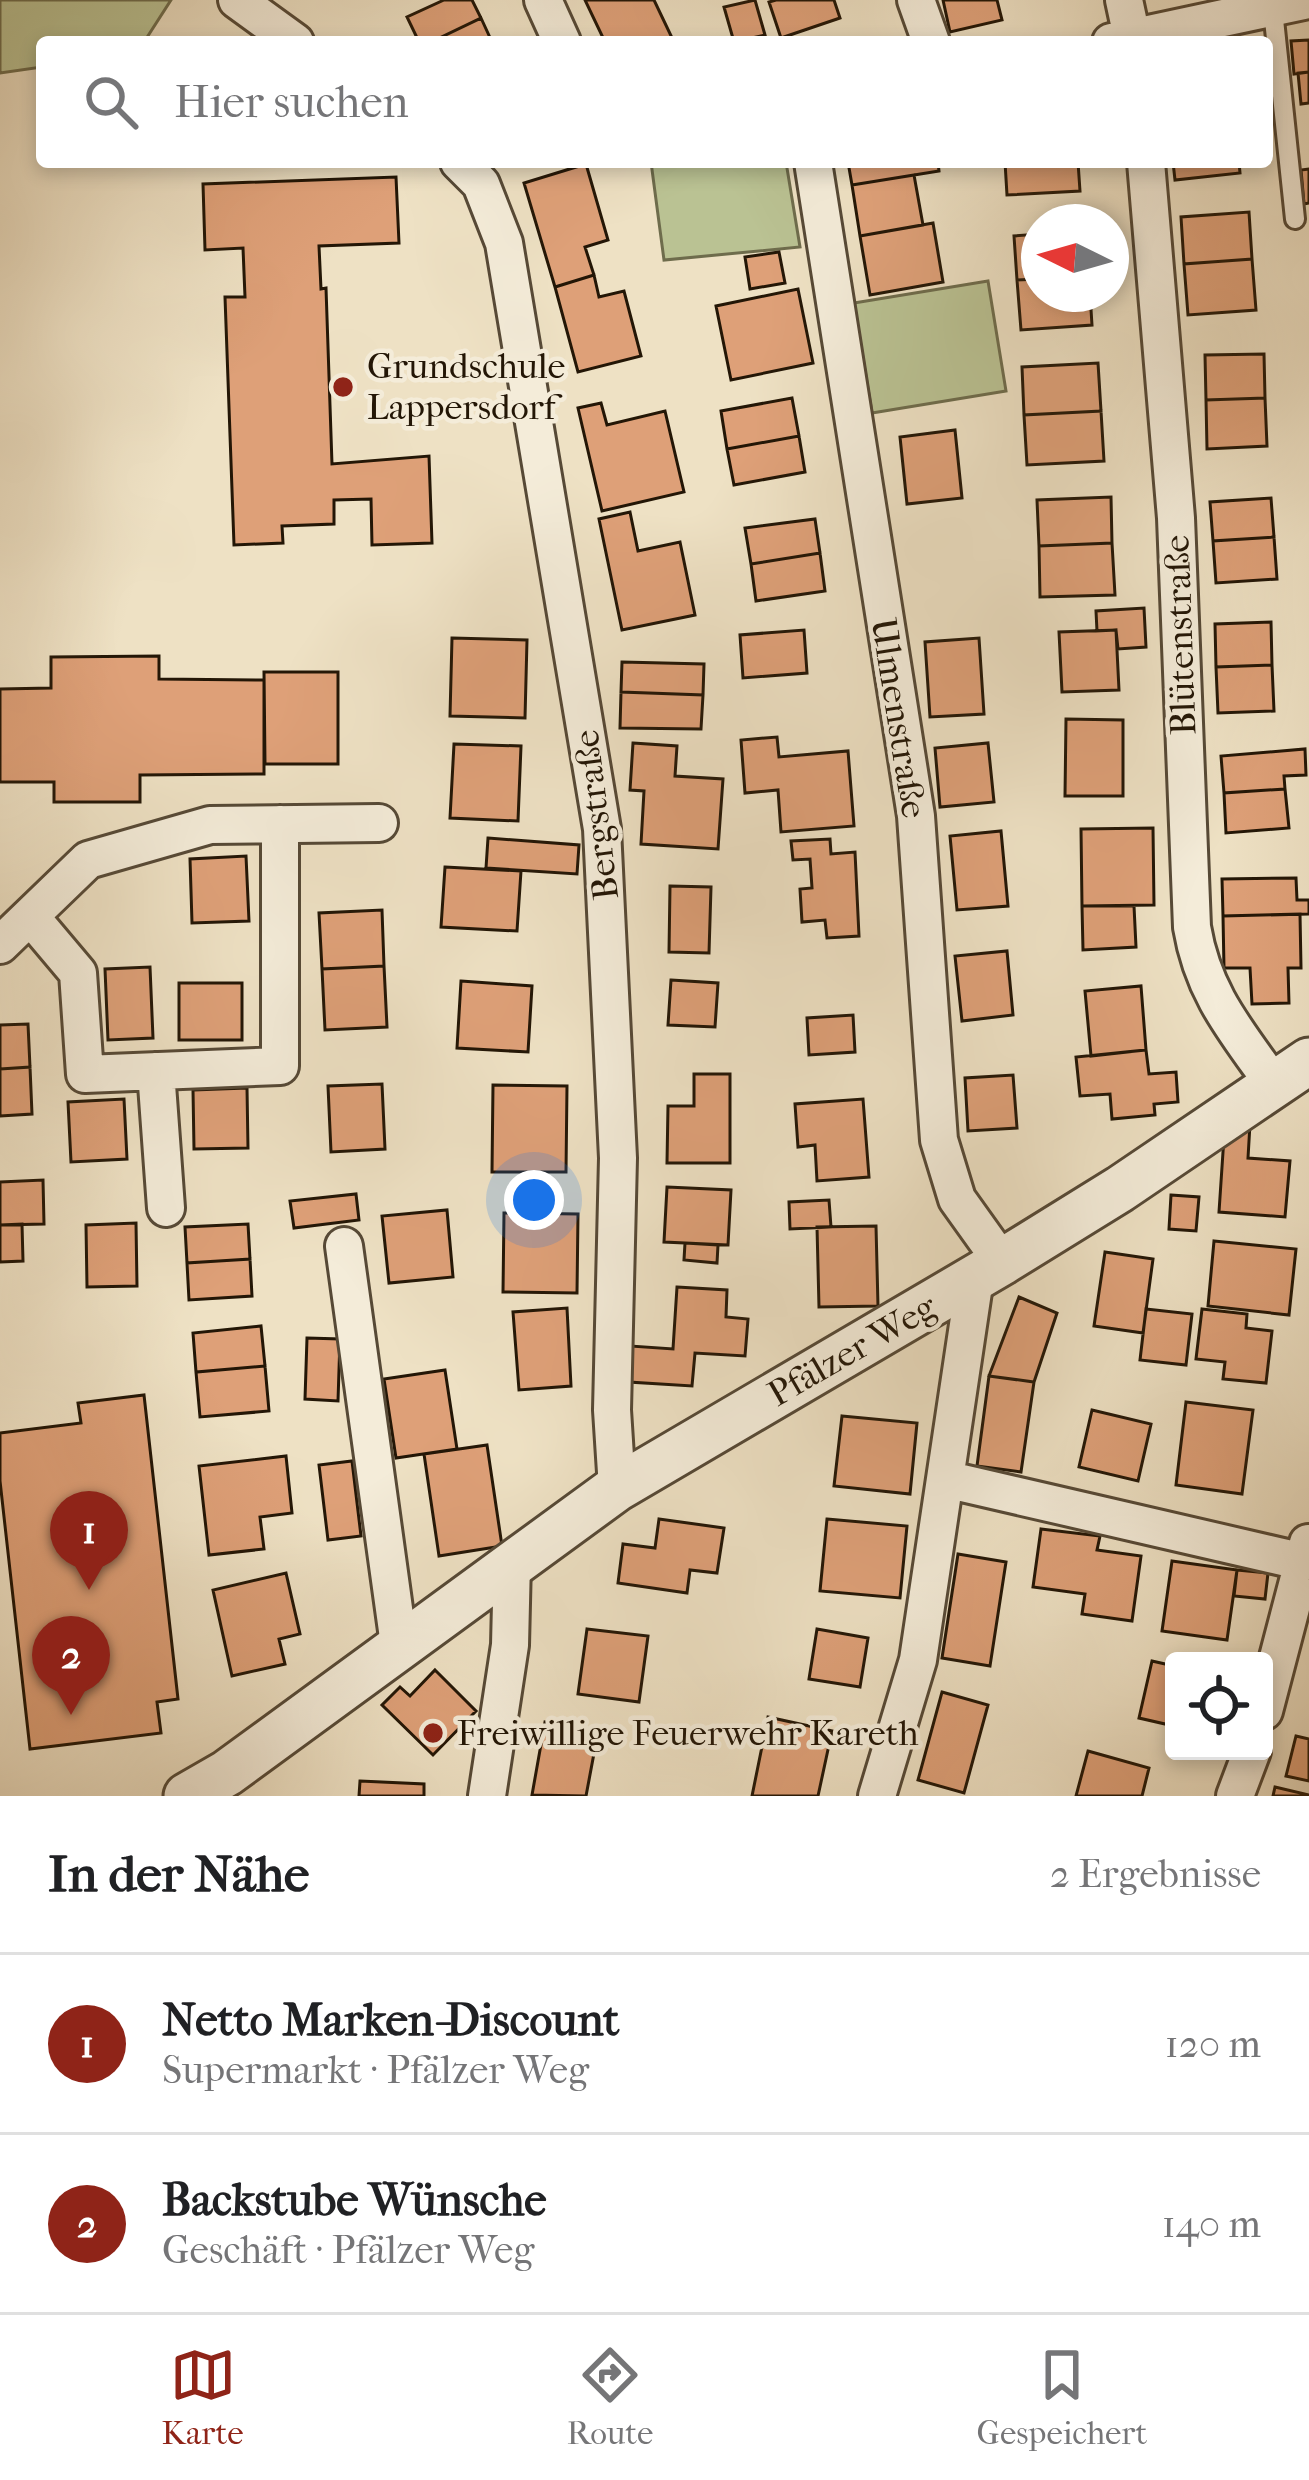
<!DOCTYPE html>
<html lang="de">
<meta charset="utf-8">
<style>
:root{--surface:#fff;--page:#f2f2f2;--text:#202124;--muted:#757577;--line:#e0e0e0;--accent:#8f2418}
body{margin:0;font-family:"IM FELL French Canon",serif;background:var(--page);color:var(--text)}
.controls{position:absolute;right:36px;bottom:36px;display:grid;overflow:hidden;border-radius:12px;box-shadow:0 6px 18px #0003}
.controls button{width:108px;height:108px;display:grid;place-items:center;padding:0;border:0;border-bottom:3px solid var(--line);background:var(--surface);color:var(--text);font:60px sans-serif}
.compass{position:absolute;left:1021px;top:204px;width:108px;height:108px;border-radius:50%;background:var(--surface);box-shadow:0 6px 18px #0003;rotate:275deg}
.you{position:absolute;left:534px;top:1200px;width:42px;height:42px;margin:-30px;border:9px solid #fff;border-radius:50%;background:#1a73e8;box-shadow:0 0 0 18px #1a73e833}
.badge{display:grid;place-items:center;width:78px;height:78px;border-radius:50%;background:var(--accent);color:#fff;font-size:39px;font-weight:700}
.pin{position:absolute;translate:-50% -99px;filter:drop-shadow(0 3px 6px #0008)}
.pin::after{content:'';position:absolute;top:63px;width:42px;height:36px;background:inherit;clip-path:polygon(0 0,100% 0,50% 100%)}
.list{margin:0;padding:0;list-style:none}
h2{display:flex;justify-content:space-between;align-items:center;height:156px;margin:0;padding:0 48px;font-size:51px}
h2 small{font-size:39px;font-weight:400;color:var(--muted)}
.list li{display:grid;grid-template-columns:78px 1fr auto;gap:36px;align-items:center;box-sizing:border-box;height:180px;padding:0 48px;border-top:3px solid var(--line)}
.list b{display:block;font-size:45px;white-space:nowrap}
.list p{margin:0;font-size:39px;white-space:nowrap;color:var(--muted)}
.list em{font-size:39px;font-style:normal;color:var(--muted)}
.icon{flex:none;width:66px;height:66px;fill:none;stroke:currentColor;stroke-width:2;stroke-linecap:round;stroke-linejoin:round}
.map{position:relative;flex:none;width:1309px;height:1796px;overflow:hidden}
.search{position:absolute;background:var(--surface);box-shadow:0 6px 18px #0003;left:36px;right:36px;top:36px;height:132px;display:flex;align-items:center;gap:30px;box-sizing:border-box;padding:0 42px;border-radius:12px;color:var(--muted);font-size:45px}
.sheet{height:516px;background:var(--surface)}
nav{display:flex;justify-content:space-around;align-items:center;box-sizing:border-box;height:168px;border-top:3px solid var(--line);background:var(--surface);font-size:33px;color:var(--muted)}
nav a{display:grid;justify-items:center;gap:6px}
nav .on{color:var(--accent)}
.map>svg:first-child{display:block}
</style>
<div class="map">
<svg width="1309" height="1796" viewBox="0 0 1309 1796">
<rect width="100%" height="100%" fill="#eee1c4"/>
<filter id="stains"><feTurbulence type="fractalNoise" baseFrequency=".00167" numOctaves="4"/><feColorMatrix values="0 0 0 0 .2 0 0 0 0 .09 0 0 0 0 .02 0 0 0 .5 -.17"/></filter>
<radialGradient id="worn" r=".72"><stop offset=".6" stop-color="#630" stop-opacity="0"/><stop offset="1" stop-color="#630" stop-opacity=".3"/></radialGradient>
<path fill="#bac293" stroke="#6e6c4c" stroke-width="3" d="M0,0H171L144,42H42V67L0,73Z
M651,162H786L800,247L664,260Z
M988,281L1006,391L872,413L854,303Z"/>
<path fill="#dea078" stroke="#231606" stroke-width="3" d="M444,0H472L481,18L431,42H419L407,17Z
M585,0H654L674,42H605Z
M755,0L765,35L734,42L724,7Z
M776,0H834L840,18L781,38L769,2Z
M943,0H997L1002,20L950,32Z
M481,18L492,42H431Z
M1309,40V72L1294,74L1291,41Z
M1309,72V103L1301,104L1298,73Z
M848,162H938L939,171L852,185Z
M1005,162H1078L1080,191L1007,195Z
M1173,162H1239L1240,173L1175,180Z
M586,164L608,240L585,247L594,275L555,287L524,183Z
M1309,169V203L1304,204L1301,170Z
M914,175L923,225L860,236L852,185Z
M396,177L399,243L319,246L321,289L326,288L332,464L429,456L432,543L372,545L371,499L334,500V524L282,526L283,543L234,545L225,297H245L243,248L205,250L203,184Z
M1249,212L1252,259L1184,264L1181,217Z
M933,223L943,282L870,295L860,236Z
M1039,234V279L1017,280L1014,236Z
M779,252L785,283L750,289L745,257Z
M1252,259L1256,310L1188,315L1184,264Z
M594,275L599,297L624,291L641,356L578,372L555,287Z
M1039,279V294H1090L1092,325L1021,330L1017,280Z
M798,289L813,363L731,380L716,306Z
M1264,354L1265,398L1206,400L1205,355Z
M1098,363L1101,411L1024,415L1022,367Z
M792,398L799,436L727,449L721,411Z
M1265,398L1267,446L1207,449L1206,400Z
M601,403L607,425L665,411L684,492L602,511L578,408Z
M1101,411L1104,461L1027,465L1024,415Z
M955,430L962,498L907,504L900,437Z
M799,436L805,472L734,485L727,449Z
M1111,497L1112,543L1039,546L1037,500Z
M1271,498L1274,537L1213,541L1210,502Z
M630,512L638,551L680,542L695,615L622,630L599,519Z
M815,519L820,553L751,564L745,528Z
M1274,537L1277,579L1216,583L1213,541Z
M1112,543L1115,595L1040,597L1039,546Z
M820,553L825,591L756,601L751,564Z
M1144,608L1146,647L1118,649L1116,630L1097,631L1096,611Z
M1271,622L1272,665L1216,667L1215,624Z
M804,630L807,673L743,678L740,635Z
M1116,630L1119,690L1062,692L1059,632Z
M452,638L527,640L525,718L450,716Z
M979,638L984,714L930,717L925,642Z
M159,656V679L264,680V774L140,775V802H54V782H0V689L51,688V657Z
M622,662L704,664L703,695L621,692Z
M1272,665L1274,711L1218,713L1216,667Z
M264,672H338V764H265Z
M621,692L703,695L701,729L620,728Z
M1066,719L1123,720V796H1065Z
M777,737L779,757L848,751L854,826L781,832L778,790L745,793L741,740Z
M633,743L677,746L675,776L723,779L718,849L641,844L644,791L630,790Z
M988,743L994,802L940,807L935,748Z
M454,744L521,746L518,821L450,818Z
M1305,749L1306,775L1284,776L1285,789L1224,793L1221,756Z
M1285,789L1289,828L1226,833L1224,793Z
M1153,828L1154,905L1082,906L1081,829Z
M1001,831L1008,906L957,910L950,836Z
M488,838L579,845L577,874L486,868Z
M830,839L831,854L855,852L859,936L827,938L825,920L802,922L800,889L812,888L810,859L793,860L791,841Z
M246,856L249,921L192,923L190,859Z
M445,867L521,871L517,931L441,927Z
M1296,878L1297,900H1309V914L1223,916L1222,879Z
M670,886L711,887L709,953L669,952Z
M1082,906H1134L1136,947L1083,950Z
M382,910L384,966L322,969L319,913Z
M1300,914L1301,968H1288L1289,1003L1252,1004L1250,968H1224L1223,916Z
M1007,951L1013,1015L962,1021L955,956Z
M384,966L387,1027L325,1030L322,969Z
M150,967L153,1038L108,1040L105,969Z
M671,980L718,983L715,1027L668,1025Z
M461,981L532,986L528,1052L457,1048Z
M179,983H242V1040H179Z
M1141,986L1146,1050L1091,1056L1085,991Z
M853,1015L855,1052L809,1055L807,1018Z
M28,1024L30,1067L0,1069V1025Z
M1146,1050L1149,1074L1176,1072L1178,1102L1154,1104L1155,1115L1112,1119L1110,1094L1080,1096L1076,1057Z
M30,1067L32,1114L0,1116V1069Z
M694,1074H730V1163H667L668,1106H694Z
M1013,1075L1017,1128L968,1131L965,1078Z
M382,1084L385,1149L331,1152L328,1086Z
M493,1085L567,1086L566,1172H492Z
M247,1088L248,1148L194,1149L193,1090Z
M124,1099L127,1159L71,1162L68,1102Z
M863,1099L869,1177L817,1181L815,1145L798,1147L795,1104Z
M1225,1122L1250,1124L1248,1158L1290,1161L1285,1217L1219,1212Z
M43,1180L44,1224L0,1225V1182Z
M667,1187L731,1190L728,1245L664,1242Z
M356,1194L359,1220L294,1228L290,1201Z
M1171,1195L1199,1197L1196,1231L1169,1229Z
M829,1200L831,1227L790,1229L789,1202Z
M447,1210L453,1277L389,1283L382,1216Z
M504,1213L578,1214L577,1293L503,1292Z
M136,1223L137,1286L87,1287L86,1225Z
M22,1224L23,1261L0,1262V1225Z
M248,1224L250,1259L187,1263L185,1227Z
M876,1226L878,1306L819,1307L817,1227Z
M1214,1241L1296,1249L1289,1315L1208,1306Z
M685,1243L718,1245L717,1263L684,1260Z
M1105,1252L1153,1259L1143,1333L1094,1326Z
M250,1259L252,1296L189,1300L187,1263Z
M677,1287L727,1290L726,1317L748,1319L745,1356L695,1353L692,1386L629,1382L631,1346L673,1349Z
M1019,1297L1057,1313L1034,1382L989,1376Z
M567,1308L571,1386L519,1390L513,1312Z
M1146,1309L1192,1314L1186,1365L1140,1360Z
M1202,1309L1247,1314L1246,1328L1272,1331L1266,1383L1223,1379L1225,1362L1196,1359Z
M261,1326L265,1366L196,1372L193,1333Z
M307,1338L340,1339L338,1401L305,1399Z
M265,1366L269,1411L200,1417L196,1372Z
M445,1370L457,1449L396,1458L384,1379Z
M989,1376L1034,1382L1021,1472L977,1466Z
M144,1395L178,1699L157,1702L161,1733L30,1749L0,1481V1433L81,1423L78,1403Z
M1186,1402L1253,1410L1242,1494L1176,1485Z
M1092,1410L1151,1424L1138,1481L1079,1467Z
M842,1416L917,1423L910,1494L834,1486Z
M487,1445L502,1546L439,1556L424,1454Z
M286,1456L292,1513L260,1517L264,1549L209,1555L199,1466Z
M352,1461L361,1536L328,1540L319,1465Z
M659,1519L724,1528L717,1573L690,1570L687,1593L618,1583L623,1544L655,1548Z
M827,1519L907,1526L900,1598L820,1591Z
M1041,1529L1100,1536L1097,1550L1141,1556L1132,1621L1082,1614L1085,1594L1033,1587Z
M958,1554L1006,1562L990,1666L942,1658Z
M1172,1561L1237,1570L1227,1640L1162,1631Z
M1237,1570L1268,1573L1265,1599L1234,1596Z
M286,1573L300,1634L279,1639L285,1664L232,1676L213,1590Z
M587,1629L648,1636L639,1702L578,1694Z
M817,1629L868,1638L860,1687L809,1679Z
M1152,1661L1174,1666V1726L1139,1718Z
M435,1670L476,1711L433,1755L382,1705L400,1687L410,1696Z
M942,1692L988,1705L964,1793L918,1780Z
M768,1717L832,1731L818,1796H752Z
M545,1722L598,1732L586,1796L532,1795Z
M1296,1736L1309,1739V1781L1286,1776Z
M1088,1751L1149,1768L1142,1796H1076Z
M360,1781L424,1784V1796H359Z
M1275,1787L1309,1795V1796H1273Z"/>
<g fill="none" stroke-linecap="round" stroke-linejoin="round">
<defs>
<path id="service" d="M1273,10L1295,219"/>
<path id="minor" d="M237,0L295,42
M543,0L562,42
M916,0L931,42
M1124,0L1133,42
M1111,42L1308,0
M459,162L481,184L504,243L602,829L618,1158L612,1410L617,1488
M813,162L916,816L939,1140L957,1199L1002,1262
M1146,162L1176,518L1192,927C1203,994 1237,1032 1275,1086
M30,916L78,973L85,1074L280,1066V824
M0,945L88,860L210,825L379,823
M156,1071L166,1208
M344,1246L399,1645
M945,1479L1304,1562
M1264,1711L1308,1543
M487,1796L510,1645L512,1561
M877,1796L918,1660L975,1278
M1235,1796L1252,1751"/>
<path id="tertiary" d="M187,1796L227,1773L617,1488L1002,1262L1120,1189L1309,1061"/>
</defs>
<use href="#service" stroke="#564936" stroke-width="24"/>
<use href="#minor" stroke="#564936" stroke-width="42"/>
<use href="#tertiary" stroke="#564936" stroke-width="51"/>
<use href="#service" stroke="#f4ecd9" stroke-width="18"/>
<use href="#minor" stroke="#f4ecd9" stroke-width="36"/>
<use href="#tertiary" stroke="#f4ecd9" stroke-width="45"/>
</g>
<g fill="#8f2418" stroke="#f4ecd9" stroke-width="4.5">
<circle cx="343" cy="387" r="12"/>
<circle cx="433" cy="1733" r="12"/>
</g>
<g text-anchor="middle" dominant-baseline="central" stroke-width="9" stroke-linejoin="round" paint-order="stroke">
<g font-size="36" fill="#231606" stroke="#f4ecd9" text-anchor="start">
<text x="367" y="366">Grundschule<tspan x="367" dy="41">Lappersdorf</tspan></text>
<text x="457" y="1733">Freiwillige Feuerwehr Kareth</text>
</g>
<g font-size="36" fill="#231606" stroke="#f4ecd9">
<text transform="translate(1180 635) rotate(-92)">Blütenstraße</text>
<text transform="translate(899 718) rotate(81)">Ulmenstraße</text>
<text transform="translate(596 815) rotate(-97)">Bergstraße</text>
<text transform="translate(852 1350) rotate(-30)">Pfälzer Weg</text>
</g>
</g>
<rect width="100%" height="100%" filter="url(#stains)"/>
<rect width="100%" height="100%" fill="url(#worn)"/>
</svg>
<div class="controls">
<button><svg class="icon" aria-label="locate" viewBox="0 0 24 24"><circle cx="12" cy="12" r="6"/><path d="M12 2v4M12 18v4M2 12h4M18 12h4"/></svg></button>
</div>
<svg class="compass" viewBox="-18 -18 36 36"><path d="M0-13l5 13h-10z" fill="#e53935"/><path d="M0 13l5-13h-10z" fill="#757577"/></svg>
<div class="you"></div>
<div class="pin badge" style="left:89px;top:1590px">1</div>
<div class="pin badge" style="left:71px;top:1715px">2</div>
<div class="search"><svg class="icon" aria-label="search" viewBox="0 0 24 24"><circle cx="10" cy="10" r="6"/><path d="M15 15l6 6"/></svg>Hier suchen</div>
</div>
<section class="sheet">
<h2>In der Nähe<small>2 Ergebnisse</small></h2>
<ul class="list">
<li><span class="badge">1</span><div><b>Netto Marken-Discount</b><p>Supermarkt · Pfälzer Weg</p></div><em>120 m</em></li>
<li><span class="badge">2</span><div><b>Backstube Wünsche</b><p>Geschäft · Pfälzer Weg</p></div><em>140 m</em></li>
</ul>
</section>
<nav>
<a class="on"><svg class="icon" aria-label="map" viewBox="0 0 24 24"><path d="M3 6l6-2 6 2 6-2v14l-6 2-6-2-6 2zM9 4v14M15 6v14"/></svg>Karte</a>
<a><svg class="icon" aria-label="directions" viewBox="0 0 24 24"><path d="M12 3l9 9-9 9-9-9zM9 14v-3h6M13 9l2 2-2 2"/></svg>Route</a>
<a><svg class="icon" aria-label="saved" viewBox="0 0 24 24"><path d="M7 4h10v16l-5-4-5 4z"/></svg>Gespeichert</a>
</nav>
